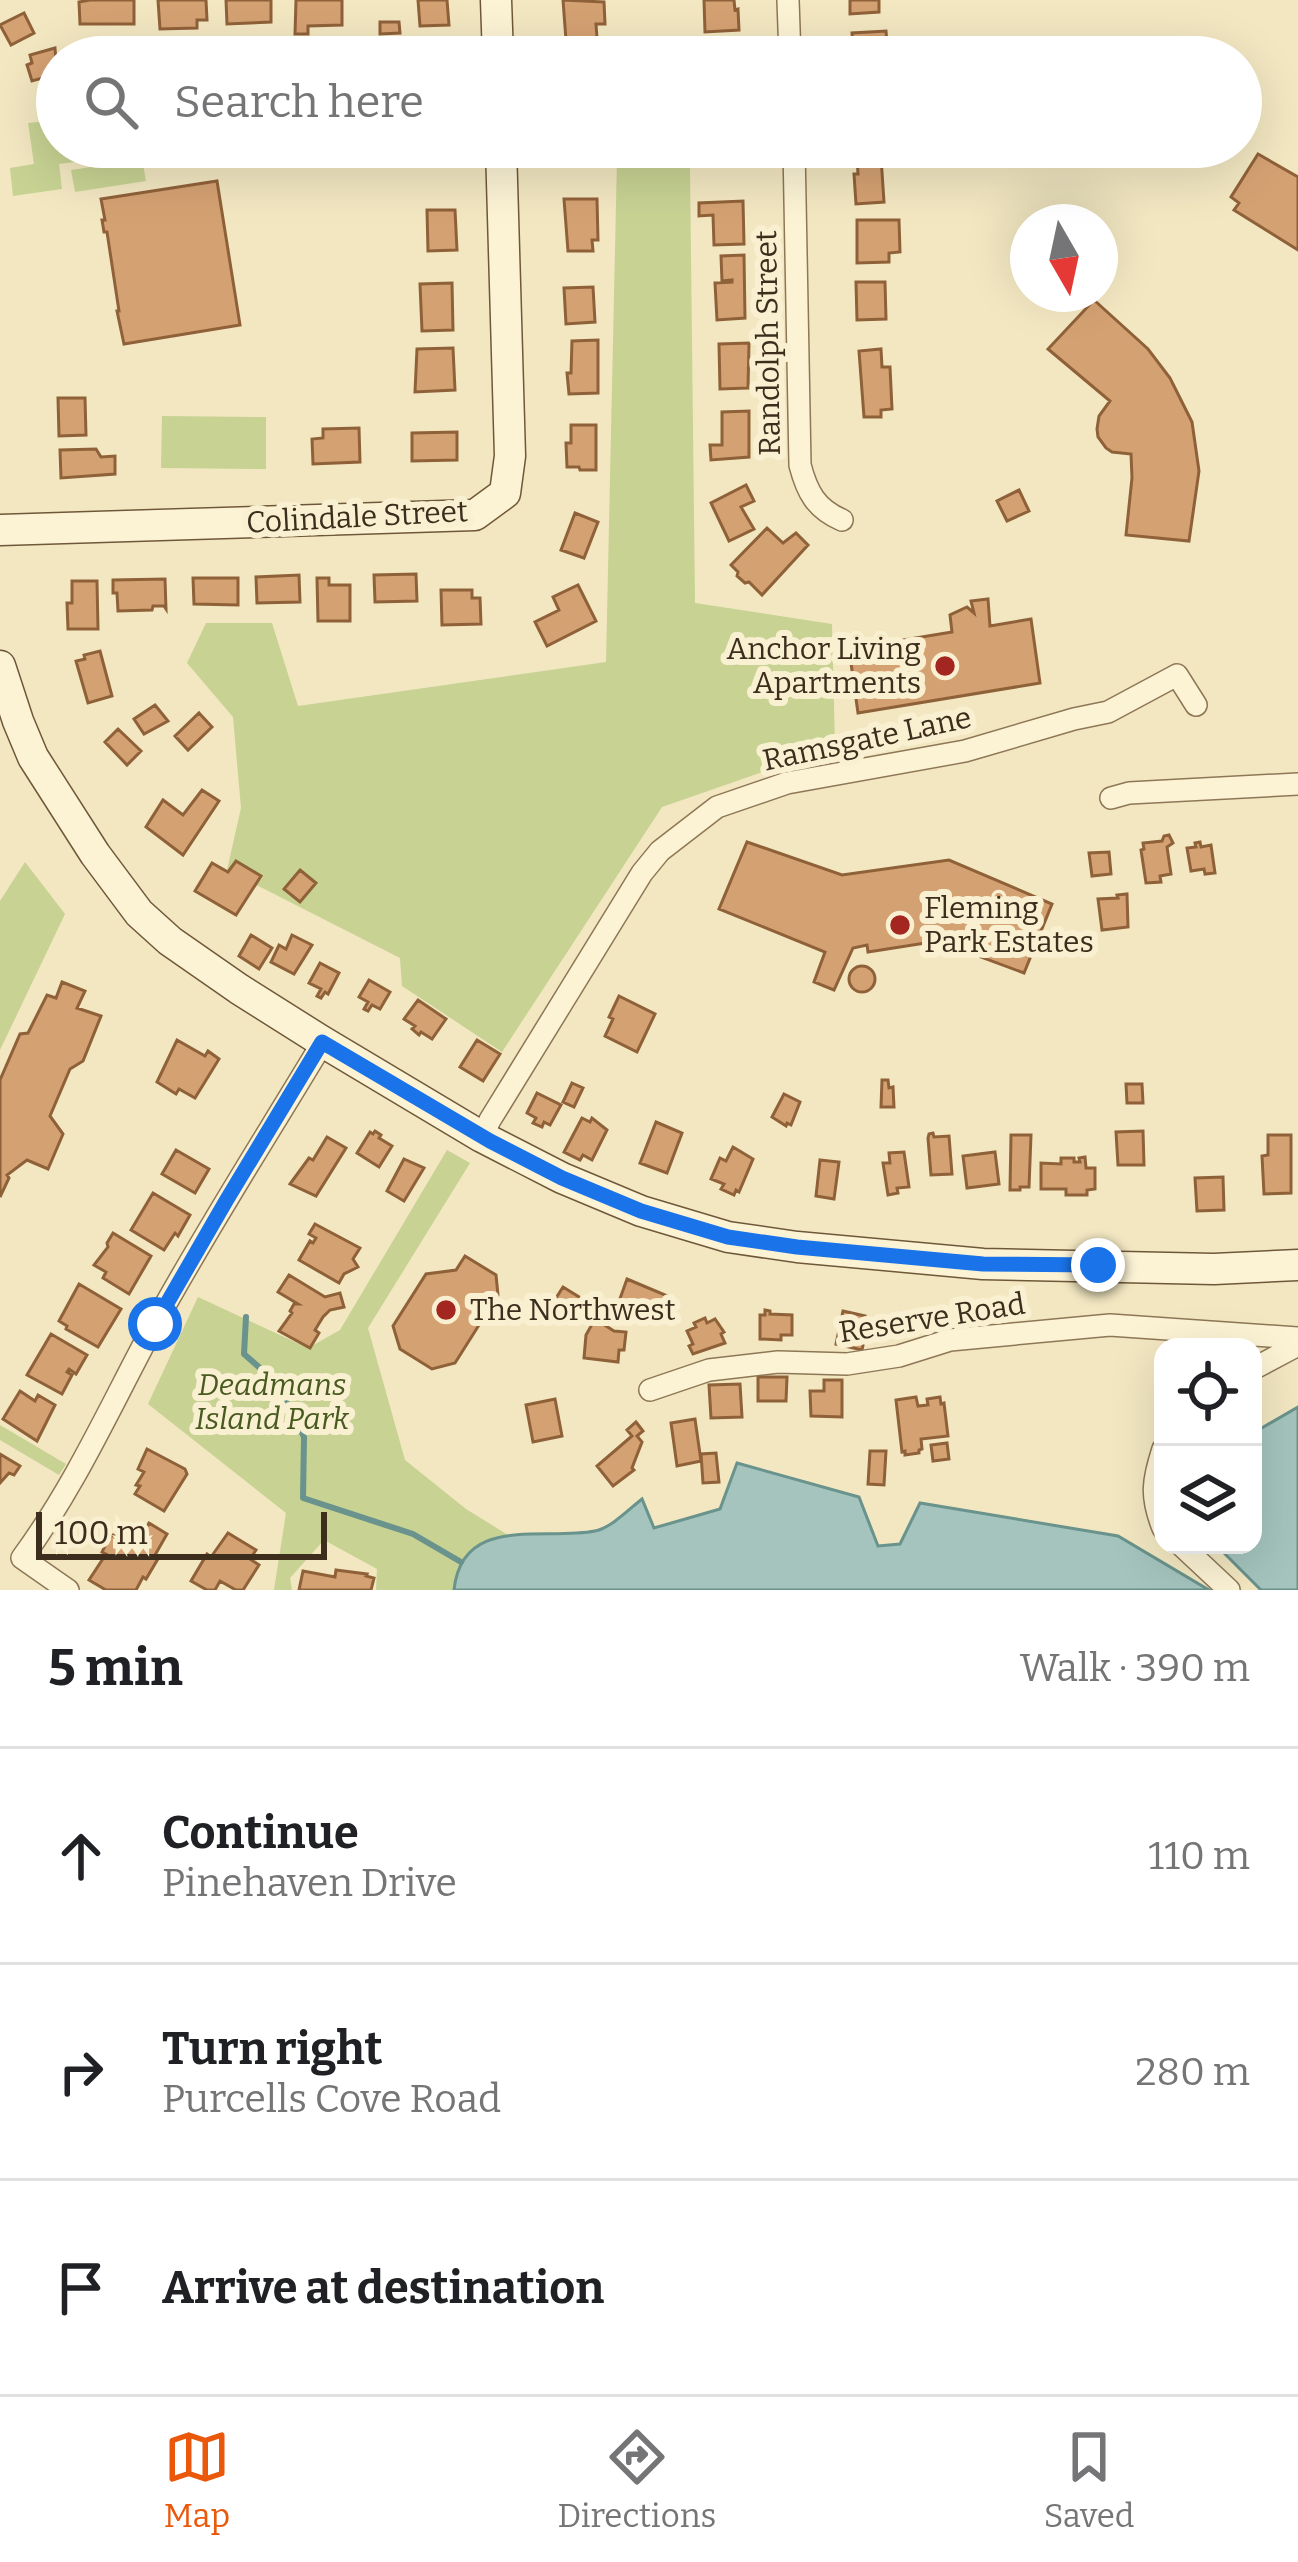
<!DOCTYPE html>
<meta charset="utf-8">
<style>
:root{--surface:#fff;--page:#f6f6f6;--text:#202124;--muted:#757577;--line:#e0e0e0;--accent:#ea580c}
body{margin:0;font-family:Bitter,serif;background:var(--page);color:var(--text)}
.controls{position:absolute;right:36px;bottom:36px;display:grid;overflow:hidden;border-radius:24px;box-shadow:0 12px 48px #0002}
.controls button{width:108px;height:108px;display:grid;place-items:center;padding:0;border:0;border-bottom:3px solid var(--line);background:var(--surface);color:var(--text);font:60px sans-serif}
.compass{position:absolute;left:1010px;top:204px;width:108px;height:108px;border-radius:50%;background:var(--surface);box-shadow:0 12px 48px #0002;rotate:171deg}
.scale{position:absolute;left:36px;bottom:30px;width:291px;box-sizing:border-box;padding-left:12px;border:6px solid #3c2d1c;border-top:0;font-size:33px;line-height:42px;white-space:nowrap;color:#3c2d1c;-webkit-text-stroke:9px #f9f0d1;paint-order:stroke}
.stop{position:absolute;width:36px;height:36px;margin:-27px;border:9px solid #1a73e8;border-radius:50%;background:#fff}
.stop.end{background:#1a73e8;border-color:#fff;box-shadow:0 3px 12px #0008}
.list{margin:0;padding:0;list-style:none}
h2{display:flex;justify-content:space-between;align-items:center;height:156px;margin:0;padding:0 48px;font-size:51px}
h2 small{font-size:39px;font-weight:400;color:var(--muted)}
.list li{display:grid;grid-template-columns:78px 1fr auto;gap:36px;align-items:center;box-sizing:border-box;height:216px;padding:0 48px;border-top:3px solid var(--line)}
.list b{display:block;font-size:45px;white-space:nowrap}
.list p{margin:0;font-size:39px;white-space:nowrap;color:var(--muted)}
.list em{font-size:39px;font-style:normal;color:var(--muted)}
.icon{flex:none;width:66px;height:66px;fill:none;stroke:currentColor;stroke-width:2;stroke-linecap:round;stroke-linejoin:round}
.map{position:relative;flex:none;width:1298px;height:1590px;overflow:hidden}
.search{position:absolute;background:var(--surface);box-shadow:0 12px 48px #0002;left:36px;right:36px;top:36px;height:132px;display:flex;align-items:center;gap:30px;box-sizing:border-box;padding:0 42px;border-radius:66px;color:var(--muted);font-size:45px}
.sheet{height:804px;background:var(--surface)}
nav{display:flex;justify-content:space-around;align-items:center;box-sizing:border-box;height:168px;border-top:3px solid var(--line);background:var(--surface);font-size:33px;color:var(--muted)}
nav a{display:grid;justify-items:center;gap:6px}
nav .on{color:var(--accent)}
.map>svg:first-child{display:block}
</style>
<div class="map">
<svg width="1298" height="1590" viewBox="0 0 1298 1590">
<rect width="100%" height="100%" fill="#f2e7c1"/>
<path fill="#c7d293" d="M57,120V147H156V151L59,164L62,189L13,196L10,168L34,164L28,123Z
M617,158L690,168L695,603L832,624L835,747L662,807L502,1052L402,986L400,958L227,870L241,808L233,717L187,663L206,623H272L298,706L606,662Z
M142,159L146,181L75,192L71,170Z
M162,416L266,417V469L161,468Z
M25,862L65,914L0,1050V901Z
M447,1150L470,1163L368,1328L405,1460L466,1509L508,1535C478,1545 456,1556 454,1590H376L377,1569L324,1540L290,1578L292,1590H274L286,1513L148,1404L198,1297L308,1348L340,1330Z
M0,1425L66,1464L59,1475L0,1440Z"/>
<path fill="#a4c4bd" stroke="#69938c" stroke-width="3" d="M1298,1407V1590H1261L1224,1553L1221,1545H1253V1433Z
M737,1463L859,1497L878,1546L900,1544L920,1503L1118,1536L1209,1590H454C462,1514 543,1541 595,1531C611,1528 629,1509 642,1499L654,1528L720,1509Z"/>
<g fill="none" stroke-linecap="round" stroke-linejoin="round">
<path stroke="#69938c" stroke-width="6" d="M246,1317L244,1354L276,1382L304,1437L303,1498L413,1534L461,1562"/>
</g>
<path fill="#d4a172" stroke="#8f6139" stroke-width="3" d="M90,0H134V24H80L79,2Z
M158,0H206L207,20H197V28L160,29Z
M226,0H271V22L227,24Z
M296,0H342V25L308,26V34H295Z
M418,0H447L449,25L420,26Z
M563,0L604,2L605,24H596L597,38L566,40Z
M704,0H734L735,10L738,9L739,30L705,32Z
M850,0H879V12L850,14Z
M24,13L34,33L11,45L0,25Z
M380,22H399L400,33L380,34Z
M886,31L888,55L849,57V50H853L852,33Z
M442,38L445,57H422V39Z
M740,42L741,57H710L709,43Z
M55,48L57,74L32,81L27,65L32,63L30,55Z
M409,147H453L454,163L426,164L425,159L409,160Z
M1258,154L1298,177V250L1234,210L1239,203L1231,197Z
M881,157L884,202L856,204L854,174H858L857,158Z
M217,181L240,325L124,344L117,311H119L107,232H104L102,220H105L101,199Z
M564,199H597L598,240H592L593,251H568Z
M743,201L744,244L714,245L713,215L699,216V203Z
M427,210H455L457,250L428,251Z
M857,220H899L900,252L889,253V262L857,263Z
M744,255L745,318L717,320L715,283L732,282V280L722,281L721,256Z
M856,282H885L886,319L857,320Z
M452,283L453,330L422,331L420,284Z
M593,287L595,322L566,324L564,288Z
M1094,300L1148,349L1170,378L1192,422L1199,471L1189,541L1126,535L1132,478L1131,454L1112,452L1106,448L1098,437L1097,429L1099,416L1110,401L1048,349Z
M1094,300L1148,349L1170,378L1192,422L1199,471L1189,541L1126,535L1132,478L1131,454L1112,452L1106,448L1098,437L1097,429L1099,416L1110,401L1048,349Z
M598,340V393L569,394L567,373H571L572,341Z
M749,343L748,388L720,389L719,344Z
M453,348L455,390L415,392L417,349Z
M881,349L882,367H890L892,409L881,410V417H864L859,351Z
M58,398H85L86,435L59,436Z
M749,411V457L711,460L710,445H722V412Z
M571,425H596V470H580L579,467H567L566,443H571Z
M359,428L360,462L313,464L312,439L323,438V429Z
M457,432V460L412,461V433Z
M96,449L101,457L115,456V474L61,478L60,450Z
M746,485L754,501L741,507L754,529L729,541L711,503Z
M1019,490L1029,511L1007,521L997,501Z
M575,513L598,522L584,558L561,550Z
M767,528L783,543L796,533L808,545L762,595L749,582L745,583L737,576L738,572L731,565Z
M416,574L417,601L375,602L374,575Z
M299,575L300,602L257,603L256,577Z
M193,578H238V605L194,604Z
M317,578H329V585H350V621H318Z
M165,579L166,609L164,606H153L152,610L118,611L117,593H113V580Z
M72,581H97L98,629H68L67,603H72Z
M578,585L596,621L547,646L535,622L559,610L553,597Z
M441,590H472V598H480L481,624L442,625Z
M988,599L990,626L1031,619L1040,683L858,713L849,649L952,632L950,615L967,607L974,613L971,601Z
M100,651L112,696L88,703L76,661L85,659L84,655Z
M155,705L168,721L144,734L134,719Z
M199,713L212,727L188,750L175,736Z
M118,729L141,751L127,765L105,742Z
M202,790L219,801L183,855L146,827L163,800L183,815Z
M1169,835L1173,843L1167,847L1171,874L1160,876L1161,882L1146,883L1141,850L1144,849L1143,843L1162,841L1164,836Z
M747,842L842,875L949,860L1052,904L1024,973L938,941L868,952L867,945L853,948L834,990L814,982L825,952L719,909Z
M747,842L842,875L949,860L1052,904L1024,973L938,941L868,952L867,945L853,948L834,990L814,982L825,952L719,909Z
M1200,842L1201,847L1211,845L1215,873L1205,874L1204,869L1191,871L1187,848L1196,847L1195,843Z
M1109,852L1111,874L1092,876L1089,853Z
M236,861L261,876L236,915L195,891L212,863L228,872Z
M300,870L316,883L300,902L284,889Z
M1127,894L1128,927L1102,930L1098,899L1118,898L1117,895Z
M251,935L272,948L259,969L239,956Z
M292,935L312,945L294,974L271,962L279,945L286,949Z
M320,963L339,973L328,994L325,992L321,998L317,996L321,989L309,983Z
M849 979a13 13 0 1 1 26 0a13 13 0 1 1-26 0Z
M849 979a13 13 0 1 1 26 0a13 13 0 1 1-26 0Z
M369,980L390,992L380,1009L372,1005L368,1011L364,1009L368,1002L359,997Z
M62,982L85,991L77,1008L101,1016L83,1061L70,1069L50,1116L63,1134L48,1169L27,1160L7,1175L9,1178L0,1197V1080L20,1034L28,1033L47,995L56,998Z
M619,996L655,1014L637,1052L605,1036L613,1019L609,1017Z
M418,1000L446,1019L432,1039L421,1032L419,1035L412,1029L415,1026L404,1019Z
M177,1040L205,1056L208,1051L219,1059L195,1098L179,1089L176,1094L157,1082Z
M477,1040L500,1054L483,1081L460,1067Z
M882,1080H888L889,1088L893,1087L894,1107H881Z
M572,1083L583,1088L574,1107L563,1102Z
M1126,1084H1142L1143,1103H1127Z
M537,1093L561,1105L550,1125L544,1122L542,1127L533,1123L536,1118L527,1113Z
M784,1094L800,1102L791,1125L787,1123L786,1126L772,1117Z
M582,1118L590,1122L592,1118L607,1130L592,1160L583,1155L580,1160L564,1152Z
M656,1122L682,1133L667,1173L640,1163Z
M375,1131L381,1135L379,1138L392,1146L379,1167L357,1153L370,1132L373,1134Z
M1143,1131L1144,1165H1118L1116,1132Z
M933,1133L934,1137L949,1136L952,1174L931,1175L928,1138L929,1134Z
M1011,1135H1031L1029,1187H1020V1190H1010Z
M1268,1135H1291V1193L1264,1194L1262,1156L1268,1155Z
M327,1137L346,1148L316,1196L290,1184L309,1158L313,1160Z
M733,1147L753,1159L739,1192L736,1190L734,1195L721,1189L724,1184L711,1179L720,1158L726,1161Z
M176,1150L209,1169L195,1193L162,1174Z
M904,1152L909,1187L897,1188L898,1193L888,1195L883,1163H890L889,1153Z
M995,1152L999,1184L967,1188L963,1156Z
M1085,1157L1086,1168H1095V1189L1087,1190V1195H1066V1189H1041V1163L1061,1164V1158H1074V1162H1080L1079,1158Z
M404,1159L424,1168L404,1201L387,1191Z
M820,1160L839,1162L834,1199L816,1196Z
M1223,1177L1224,1210L1197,1211L1195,1178Z
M153,1193L190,1215L178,1236L175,1233L164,1250L131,1230Z
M315,1224L360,1248L353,1259L358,1267L344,1274L339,1283L299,1260L310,1241L313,1243L316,1238L309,1234Z
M113,1233L151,1256L129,1294L103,1278L106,1272L94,1265L108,1247L107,1243Z
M465,1256L496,1275L498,1295L455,1363L432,1369L400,1349L393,1326L426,1274L456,1270Z
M289,1275L325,1297L340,1293L344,1307L330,1310L323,1317L315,1330L319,1333L310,1348L279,1331L292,1313L290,1311L294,1304H298L278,1292Z
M627,1279L670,1297L660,1323L617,1307Z
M79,1284L121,1309L98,1347L66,1329L67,1326L59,1321Z
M563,1287L584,1300L572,1319L551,1306Z
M765,1310L770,1311V1314L792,1315V1335H781V1340L760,1339V1315H765Z
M843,1311L865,1316L862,1330L866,1331L862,1350L836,1344Z
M705,1318L707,1323L715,1319L724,1332L721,1334L725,1343L693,1354L689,1346L693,1344L687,1331L696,1327L694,1323Z
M595,1319L614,1331L626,1332L624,1350H619L618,1362L584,1358L586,1335Z
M51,1334L87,1355L76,1374L69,1369L67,1372L72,1375L62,1394L27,1375Z
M758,1377H787L786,1401H758Z
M824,1380H842V1417L811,1416L810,1391H824Z
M740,1384L742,1417L711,1418L709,1385Z
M20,1391L35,1401L38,1395L55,1405L37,1441L3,1419Z
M916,1397L918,1406L928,1405L927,1399L940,1397L941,1404L944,1403L948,1436L921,1439L922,1449L919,1450V1453L905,1455V1451L902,1452L896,1400Z
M555,1399L562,1436L533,1442L526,1405Z
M695,1419L701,1461L677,1466L671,1423Z
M636,1422L643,1431L637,1436L642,1442L632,1468L634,1470L613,1486L597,1466L632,1436L627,1430Z
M947,1443L949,1459L933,1461L931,1445Z
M147,1449L185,1469L187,1474L164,1511L135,1494L140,1486L136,1485L144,1472L138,1469Z
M870,1451H886L884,1485L868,1484Z
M716,1453L719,1482L703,1483L701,1454Z
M0,1454L20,1466L14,1475L9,1473L0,1483Z
M149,1523L167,1534L155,1555L159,1557L146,1579L143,1577L136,1590H106L89,1580L106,1554L102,1552L109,1538L113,1535L130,1545L137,1543Z
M228,1533L256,1550L250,1559L259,1565L243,1590H236L220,1581L215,1590H207L191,1581L207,1554L211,1557Z
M336,1570L367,1574L366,1576L374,1578L371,1590H299L303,1571L335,1577Z"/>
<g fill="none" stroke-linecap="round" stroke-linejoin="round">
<defs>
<path id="street" d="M788,0L790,57
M794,147L800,465C807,492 816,509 842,520
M501,150L794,147
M1111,798L1129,793L1298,784
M482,1137L490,1120L642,873L660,851L717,807L787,783L965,751L1074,719L1108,712L1177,675L1196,705
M1253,1369L1298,1345
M650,1390L709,1370L778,1362L847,1364L899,1356L950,1340L1110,1325L1298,1338
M1163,1449C1153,1480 1150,1496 1163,1528
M1181,1545L1229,1590
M68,1590L22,1558C75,1486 111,1405 153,1327C206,1230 266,1137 323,1042"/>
<path id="secondary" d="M496,0L498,57
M0,530L475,515L505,493L510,456L501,147
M0,666L18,721L33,757L95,854L139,913L170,941L239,989L323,1042L482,1137L562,1178L641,1211L728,1237L797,1247L983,1264L1214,1269L1298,1265"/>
</defs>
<use href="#street" stroke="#8e7756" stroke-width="24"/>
<use href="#secondary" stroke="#6f5839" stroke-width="33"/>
<use href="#street" stroke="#fcf3d5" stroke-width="21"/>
<use href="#secondary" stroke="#fcf3d5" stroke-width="30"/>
</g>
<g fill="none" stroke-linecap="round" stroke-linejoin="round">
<path stroke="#1a73e8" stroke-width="15" d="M155,1324L226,1201L322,1042L490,1141L562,1178L641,1211L728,1237L797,1247L983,1264L1098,1265"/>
</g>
<g fill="#a32720" stroke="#f9f0d1" stroke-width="4.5">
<circle cx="945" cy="666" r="12"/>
<circle cx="900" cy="925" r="12"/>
<circle cx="446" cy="1310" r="12"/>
</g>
<g text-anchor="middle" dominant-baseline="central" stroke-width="12" stroke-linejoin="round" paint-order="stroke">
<g font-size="30" fill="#3c2d1c" stroke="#f9f0d1">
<text transform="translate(768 343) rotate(-91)">Randolph Street</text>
<text transform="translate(357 517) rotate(-3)">Colindale Street</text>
<text transform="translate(867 739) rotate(-12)">Ramsgate Lane</text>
<text transform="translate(932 1318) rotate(-9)">Reserve Road</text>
</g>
<g font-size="30" fill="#3c2d1c" stroke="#f9f0d1" text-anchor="start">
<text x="921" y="649" text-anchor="end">Anchor Living<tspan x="921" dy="34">Apartments</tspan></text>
<text x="924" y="908">Fleming<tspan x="924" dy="34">Park Estates</tspan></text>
<text x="470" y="1310">The Northwest</text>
</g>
<g font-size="30" font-style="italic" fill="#485a20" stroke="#f9f0d1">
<text x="272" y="1385">Deadmans<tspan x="272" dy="34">Island Park</tspan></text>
</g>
</g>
</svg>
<div class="controls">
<button><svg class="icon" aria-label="locate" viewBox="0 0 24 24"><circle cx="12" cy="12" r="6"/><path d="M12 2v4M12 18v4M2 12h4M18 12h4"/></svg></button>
<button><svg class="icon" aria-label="layers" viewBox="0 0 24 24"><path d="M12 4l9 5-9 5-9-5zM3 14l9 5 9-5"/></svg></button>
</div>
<svg class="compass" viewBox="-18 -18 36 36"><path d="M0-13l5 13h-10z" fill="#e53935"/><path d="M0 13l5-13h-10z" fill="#757577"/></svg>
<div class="scale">100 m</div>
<div class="stop" style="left:155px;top:1324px"></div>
<div class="stop end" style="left:1098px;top:1265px"></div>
<div class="search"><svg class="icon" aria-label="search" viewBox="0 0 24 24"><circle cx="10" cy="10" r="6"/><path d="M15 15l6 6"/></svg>Search here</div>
</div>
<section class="sheet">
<h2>5 min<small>Walk · 390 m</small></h2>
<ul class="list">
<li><svg class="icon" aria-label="ahead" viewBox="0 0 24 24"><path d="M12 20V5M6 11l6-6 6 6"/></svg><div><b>Continue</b><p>Pinehaven Drive</p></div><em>110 m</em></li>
<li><svg class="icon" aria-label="right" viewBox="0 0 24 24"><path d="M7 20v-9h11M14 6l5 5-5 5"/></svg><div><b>Turn right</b><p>Purcells Cove Road</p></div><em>280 m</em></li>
<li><svg class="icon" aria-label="arrive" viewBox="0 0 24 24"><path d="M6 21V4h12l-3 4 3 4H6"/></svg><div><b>Arrive at destination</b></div></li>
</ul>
</section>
<nav>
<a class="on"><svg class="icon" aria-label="map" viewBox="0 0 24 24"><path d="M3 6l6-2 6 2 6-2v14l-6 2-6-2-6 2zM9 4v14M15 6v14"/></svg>Map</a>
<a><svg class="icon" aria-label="directions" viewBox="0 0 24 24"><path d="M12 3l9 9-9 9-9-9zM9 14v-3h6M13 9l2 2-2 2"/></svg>Directions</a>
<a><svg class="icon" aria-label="saved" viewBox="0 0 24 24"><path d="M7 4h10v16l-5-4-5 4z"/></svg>Saved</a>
</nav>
